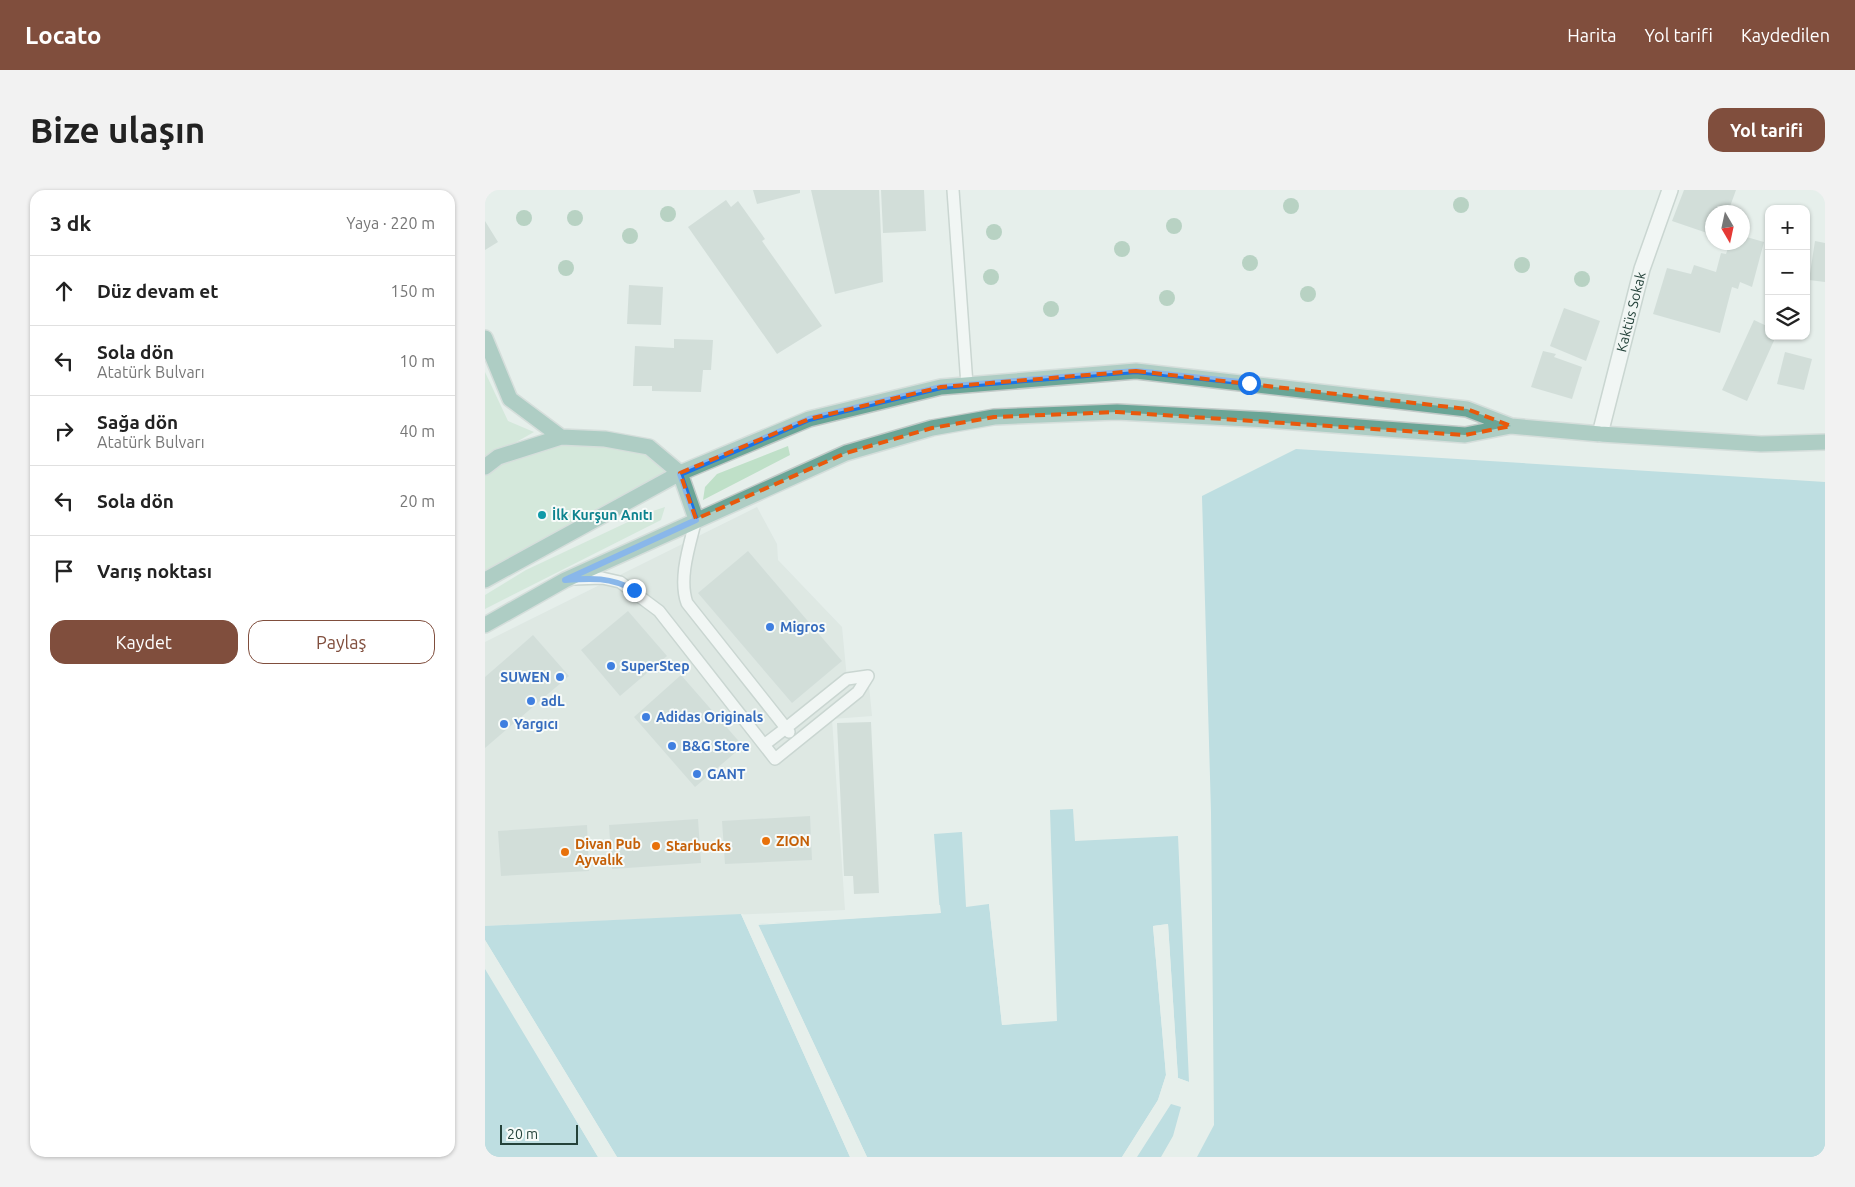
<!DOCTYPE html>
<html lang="tr">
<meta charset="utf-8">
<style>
:root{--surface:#fff;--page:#f2f2f2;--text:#222;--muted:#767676;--line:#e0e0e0;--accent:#804e3d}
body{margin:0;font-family:Ubuntu,sans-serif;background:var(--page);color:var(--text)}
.controls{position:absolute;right:15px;top:15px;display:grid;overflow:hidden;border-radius:10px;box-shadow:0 1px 4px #0004}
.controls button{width:45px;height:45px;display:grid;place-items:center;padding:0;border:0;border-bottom:1px solid var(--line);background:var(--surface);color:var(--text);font:25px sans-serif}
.compass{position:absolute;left:1220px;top:15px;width:45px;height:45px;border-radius:50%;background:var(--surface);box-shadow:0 1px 4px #0004;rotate:171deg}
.scale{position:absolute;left:15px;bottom:12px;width:78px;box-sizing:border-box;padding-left:5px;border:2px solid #24423a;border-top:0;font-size:14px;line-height:18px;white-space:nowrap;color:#24423a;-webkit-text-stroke:4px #f7fbf9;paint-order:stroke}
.stop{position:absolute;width:15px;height:15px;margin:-11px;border:4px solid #1a73e8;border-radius:50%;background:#fff}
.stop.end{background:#1a73e8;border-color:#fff;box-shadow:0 1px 5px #0008}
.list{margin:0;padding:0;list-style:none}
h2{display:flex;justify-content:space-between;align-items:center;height:65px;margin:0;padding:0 20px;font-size:21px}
h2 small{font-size:16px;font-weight:400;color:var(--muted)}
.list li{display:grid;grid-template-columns:32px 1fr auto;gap:15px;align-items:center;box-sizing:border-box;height:70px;padding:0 20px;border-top:1px solid var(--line)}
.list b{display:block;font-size:19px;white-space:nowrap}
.list p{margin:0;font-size:16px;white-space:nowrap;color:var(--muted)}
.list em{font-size:16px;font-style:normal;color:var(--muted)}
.actions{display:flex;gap:10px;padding:15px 20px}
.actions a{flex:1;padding:11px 0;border:1px solid var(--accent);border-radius:15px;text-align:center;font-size:18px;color:var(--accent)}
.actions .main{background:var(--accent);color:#fff}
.icon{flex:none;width:28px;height:28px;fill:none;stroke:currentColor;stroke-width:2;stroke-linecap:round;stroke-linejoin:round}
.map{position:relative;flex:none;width:1340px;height:967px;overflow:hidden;border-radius:15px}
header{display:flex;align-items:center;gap:30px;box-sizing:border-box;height:70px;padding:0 25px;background:var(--accent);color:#fff}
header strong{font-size:24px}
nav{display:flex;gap:28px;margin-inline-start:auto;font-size:18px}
.intro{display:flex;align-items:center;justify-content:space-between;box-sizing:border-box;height:120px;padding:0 30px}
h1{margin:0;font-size:35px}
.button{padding:12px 22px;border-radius:15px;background:var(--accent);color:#fff;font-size:18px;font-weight:700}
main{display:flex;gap:30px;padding:0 30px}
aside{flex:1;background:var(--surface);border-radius:15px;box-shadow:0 1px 4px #0004}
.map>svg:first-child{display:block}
</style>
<header>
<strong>Locato</strong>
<nav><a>Harita</a><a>Yol tarifi</a><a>Kaydedilen</a></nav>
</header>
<div class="intro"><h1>Bize ulaşın</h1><a class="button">Yol tarifi</a></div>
<main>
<aside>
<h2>3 dk<small>Yaya · 220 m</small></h2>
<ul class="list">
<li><svg class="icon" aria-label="ahead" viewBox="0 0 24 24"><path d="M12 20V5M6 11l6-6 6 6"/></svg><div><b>Düz devam et</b></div><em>150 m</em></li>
<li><svg class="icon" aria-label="left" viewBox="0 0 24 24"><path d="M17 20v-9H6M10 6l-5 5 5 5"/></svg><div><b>Sola dön</b><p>Atatürk Bulvarı</p></div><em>10 m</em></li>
<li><svg class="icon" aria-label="right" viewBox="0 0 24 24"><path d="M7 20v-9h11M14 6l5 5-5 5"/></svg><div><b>Sağa dön</b><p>Atatürk Bulvarı</p></div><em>40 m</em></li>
<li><svg class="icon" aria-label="left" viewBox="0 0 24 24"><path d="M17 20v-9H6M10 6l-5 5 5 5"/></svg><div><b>Sola dön</b></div><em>20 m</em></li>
<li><svg class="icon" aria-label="arrive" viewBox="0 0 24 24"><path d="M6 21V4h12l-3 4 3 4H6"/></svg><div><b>Varış noktası</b></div></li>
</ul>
<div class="actions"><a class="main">Kaydet</a><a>Paylaş</a></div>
</aside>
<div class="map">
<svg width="1340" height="967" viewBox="0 0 1340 967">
<rect width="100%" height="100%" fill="#e6efeb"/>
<path fill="#d4dfda" d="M272,317L292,354L293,370L357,437L362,489L383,486L387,526L347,529L360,720L0,736V452Z"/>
<path fill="#bfe0c8" d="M0,182L23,231L49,242L0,270Z
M76,247L164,257L195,283L0,390V277Z
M303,256L305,265L218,310L220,297L232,284Z
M180,317L176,330L0,419V405L41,380L162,323Z"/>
<path fill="#8ec9d4" d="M811,259L1340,292V967H712L729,935L726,622L717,306Z
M588,619L590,651L693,646L704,892L693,888L683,734L668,736L681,885L673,910L637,967H382L273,734L455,723L449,644L477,642L481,717L504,714L517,835L572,831L565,620Z
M256,724L365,967H132L0,750V736Z
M0,779L113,967H0Z
M686,914L696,917L688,946L676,967H652Z"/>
<path fill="#e6efeb" d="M504,714H507L519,833L528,832V834L517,835Z
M453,715H455L456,723L273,735L382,967H379L271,734L453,721Z
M256,724H258L367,967H365Z
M683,734L693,888L704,892L703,894L690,889L680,737L671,738L684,885L675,911L640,967H637L673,910L681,885L668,736Z
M0,750L132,967H129L0,754Z
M0,777L2,778L116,967H113Z"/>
<path fill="#bbcac4" d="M268,0H315V3L272,14Z
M326,0H394L398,92L350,104Z
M396,0H439L441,41L398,43Z
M1199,0H1251L1243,22H1228V45L1187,31Z
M241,10L246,17L253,11L280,49L277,51L337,136L292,164L203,37Z
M0,31L13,52L0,60Z
M1258,46L1279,52L1267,97L1255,92L1253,99L1247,97L1235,143L1168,124L1182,78L1206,84L1209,75L1231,82L1236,63L1241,64L1245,52H1258Z
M1330,51L1340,53V92L1324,90Z
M144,95L178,97L176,135L142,134Z
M1079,118L1115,131L1101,171L1065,156Z
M1269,130L1284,137V146H1291L1262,211L1237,200Z
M189,149L228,150L226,180H218L216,202L167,201V196H148L150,156L189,158Z
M1058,161L1071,164L1069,167L1097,177L1087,209L1046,197Z
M1300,162L1327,169L1319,200L1292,194Z
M263,361L357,471L307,513L213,403Z
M143,421L182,466L135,506L96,460Z
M48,445L84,486L0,558V487Z
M196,485L258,556L210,597L149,527Z
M386,532L394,703L369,704L368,686H359L352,533Z
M325,626L327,670L240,674L237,631Z
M213,629L216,673L127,679L124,635Z
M102,635L104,681L16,686L13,641Z"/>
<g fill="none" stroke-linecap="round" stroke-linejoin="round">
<defs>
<path id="service" d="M468,0L482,195
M211,329C205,354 193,388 202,413L301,538L362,489L383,486
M89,389L117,388L135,392L174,421L290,569L373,502L383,486
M279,555L301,538L304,542"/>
<g id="minor">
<path id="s1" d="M1115,244L1157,79L1185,0"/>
</g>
<path id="primary" d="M0,148L25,209L76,247L120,249L164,257L195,283L211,329
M0,277L13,267L76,247
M0,390L195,283L324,229L456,197L651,181L982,219L1026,236L1115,244L1276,254L1340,252
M0,435L80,390L361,263L447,238L509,227L632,222L783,230L980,245L1026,236"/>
</defs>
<use href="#service" stroke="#a8b8b2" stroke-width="14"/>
<use href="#minor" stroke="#a8b8b2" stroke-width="18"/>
<use href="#primary" stroke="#c2cac8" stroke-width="18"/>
<use href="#service" stroke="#fff" stroke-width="11"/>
<use href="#minor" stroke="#fff" stroke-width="15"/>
<use href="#primary" stroke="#6aa596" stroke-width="15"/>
</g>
<g fill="#80af93">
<circle cx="976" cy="15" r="8"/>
<circle cx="806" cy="16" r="8"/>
<circle cx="183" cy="24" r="8"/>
<circle cx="39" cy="28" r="8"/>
<circle cx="90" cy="28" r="8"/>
<circle cx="689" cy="36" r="8"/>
<circle cx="509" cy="42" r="8"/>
<circle cx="145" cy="46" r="8"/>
<circle cx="637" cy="59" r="8"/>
<circle cx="765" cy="73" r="8"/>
<circle cx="1037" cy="75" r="8"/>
<circle cx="81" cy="78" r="8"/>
<circle cx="506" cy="87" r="8"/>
<circle cx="1097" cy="89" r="8"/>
<circle cx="823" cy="104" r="8"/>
<circle cx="682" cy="108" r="8"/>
<circle cx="566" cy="119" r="8"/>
</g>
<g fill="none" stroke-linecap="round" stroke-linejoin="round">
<path stroke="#1a73e8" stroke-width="6" d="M149,400C126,387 106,388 80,390L211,330L195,284L324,229L456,197L651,181L764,193"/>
</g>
<path d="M0 0H1340V967H0ZM651,181L982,219L1026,236L980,245L632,222L509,227L447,238L361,263L211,329L195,283L324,229L456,197Z" fill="#e6efeb" fill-opacity=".55" fill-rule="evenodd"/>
<path fill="none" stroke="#e8590c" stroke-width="4" stroke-dasharray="10 6" stroke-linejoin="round" d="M651,181L982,219L1026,236L980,245L632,222L509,227L447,238L361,263L211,329L195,283L324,229L456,197Z"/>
<circle fill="#0f9aa8" stroke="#f7fbf9" stroke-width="2" cx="57" cy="325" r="5"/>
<g fill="#3f7fe0" stroke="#f7fbf9" stroke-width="2">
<circle cx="285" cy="437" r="5"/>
<circle cx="126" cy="476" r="5"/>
<circle cx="75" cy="487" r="5"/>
<circle cx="46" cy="511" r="5"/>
<circle cx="161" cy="527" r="5"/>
<circle cx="19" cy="534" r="5"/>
<circle cx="187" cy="556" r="5"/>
<circle cx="212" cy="584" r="5"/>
</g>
<g fill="#e8710a" stroke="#f7fbf9" stroke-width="2">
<circle cx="281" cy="651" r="5"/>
<circle cx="171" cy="656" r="5"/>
<circle cx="80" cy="662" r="5"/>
</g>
<g text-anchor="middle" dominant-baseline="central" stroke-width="4" stroke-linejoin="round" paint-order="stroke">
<g font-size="14" fill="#24423a" stroke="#f7fbf9">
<text stroke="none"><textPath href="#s1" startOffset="126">Kaktüs Sokak</textPath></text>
</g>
<g font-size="14" font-weight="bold" fill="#0d838f" stroke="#f7fbf9" text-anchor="start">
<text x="67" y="325">İlk Kurşun Anıtı</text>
</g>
<g font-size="14" font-weight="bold" fill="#366cbe" stroke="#f7fbf9" text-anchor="start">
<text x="295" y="437">Migros</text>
<text x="136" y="476">SuperStep</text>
<text x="65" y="487" text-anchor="end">SUWEN</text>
<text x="56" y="511">adL</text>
<text x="171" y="527">Adidas Originals</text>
<text x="29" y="534">Yargıcı</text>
<text x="197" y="556">B&amp;G Store</text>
<text x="222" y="584">GANT</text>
</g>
<g font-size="14" font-weight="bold" fill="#c56008" stroke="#f7fbf9" text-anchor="start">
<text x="291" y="651">ZION</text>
<text x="90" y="654">Divan Pub<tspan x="90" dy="16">Ayvalık</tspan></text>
<text x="181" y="656">Starbucks</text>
</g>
</g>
</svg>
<div class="controls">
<button>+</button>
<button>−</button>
<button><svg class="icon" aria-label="layers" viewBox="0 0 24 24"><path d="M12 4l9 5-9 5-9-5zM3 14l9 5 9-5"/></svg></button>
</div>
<svg class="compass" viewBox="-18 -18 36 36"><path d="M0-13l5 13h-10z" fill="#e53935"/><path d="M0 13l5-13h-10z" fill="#767676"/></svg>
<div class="scale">20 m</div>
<div class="stop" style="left:764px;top:193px"></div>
<div class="stop end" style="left:149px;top:400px"></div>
</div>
</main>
